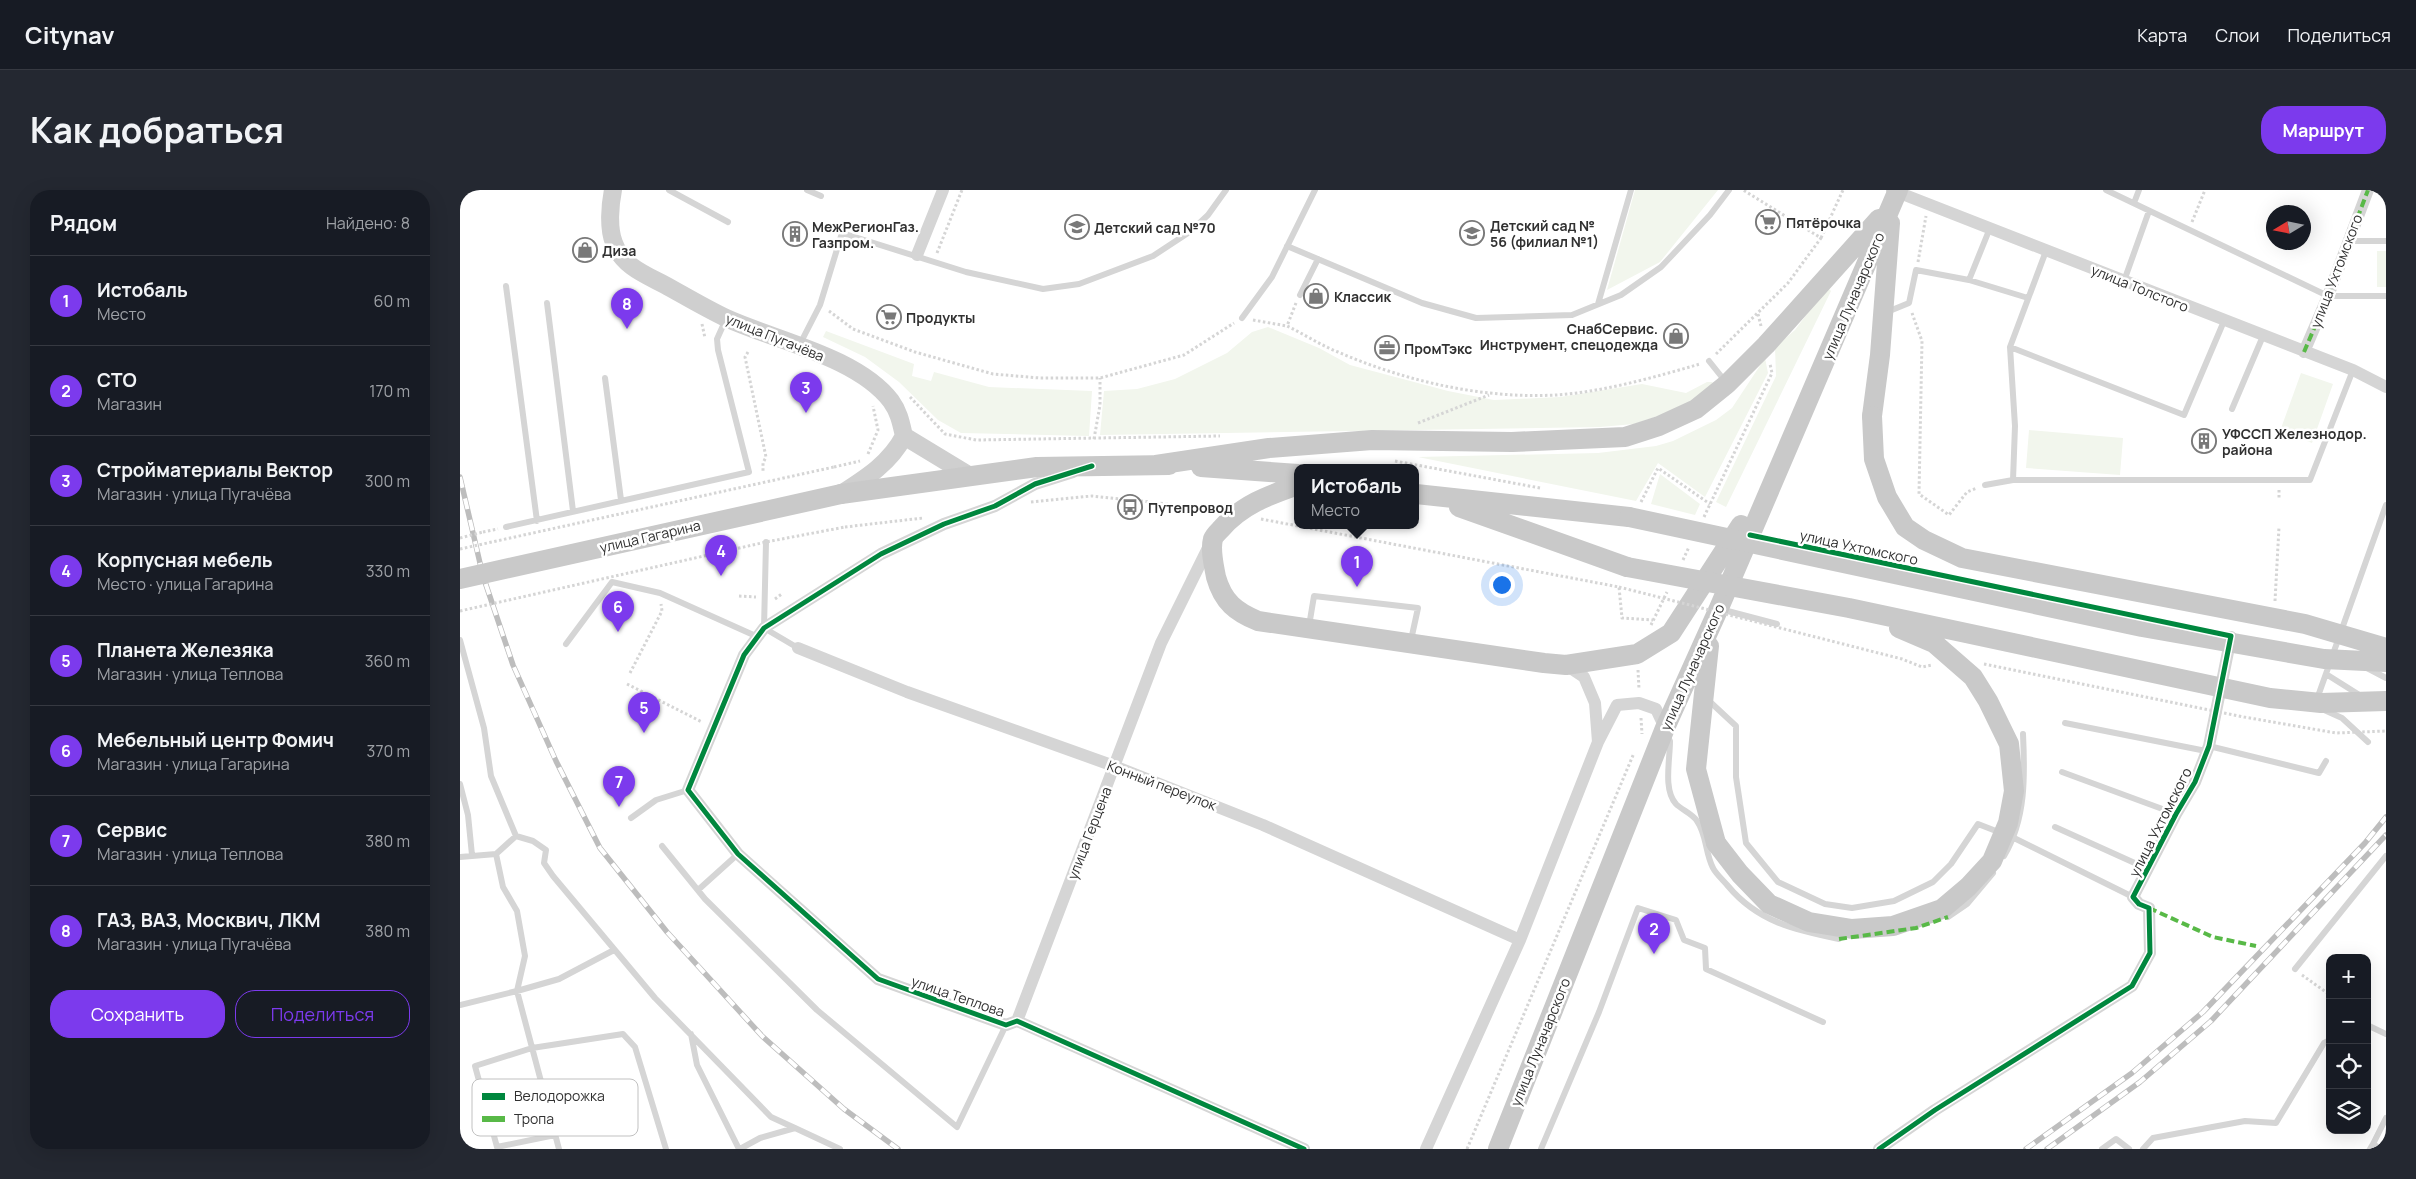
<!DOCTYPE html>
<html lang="ru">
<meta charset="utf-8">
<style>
:root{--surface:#171b24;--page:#242831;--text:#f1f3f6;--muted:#9ea1a6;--line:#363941;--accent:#7c3aed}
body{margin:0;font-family:Manrope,sans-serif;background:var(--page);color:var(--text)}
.controls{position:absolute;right:15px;bottom:15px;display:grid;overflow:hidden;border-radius:10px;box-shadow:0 5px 20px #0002}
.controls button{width:45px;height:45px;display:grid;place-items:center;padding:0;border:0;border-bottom:1px solid var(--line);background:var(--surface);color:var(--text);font:25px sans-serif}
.compass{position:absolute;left:1806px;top:15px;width:45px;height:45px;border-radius:50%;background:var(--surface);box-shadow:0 5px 20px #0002;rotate:260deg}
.you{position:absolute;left:1041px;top:394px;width:18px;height:18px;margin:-12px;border:4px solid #fff;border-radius:50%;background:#1a73e8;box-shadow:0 0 0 8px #1a73e833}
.badge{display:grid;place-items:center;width:32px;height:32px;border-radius:50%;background:var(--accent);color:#fff;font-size:16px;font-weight:700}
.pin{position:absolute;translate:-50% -41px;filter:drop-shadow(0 1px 2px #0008)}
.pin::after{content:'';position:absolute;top:26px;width:18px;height:15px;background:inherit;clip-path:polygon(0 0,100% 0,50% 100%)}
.popup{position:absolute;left:834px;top:274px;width:125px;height:65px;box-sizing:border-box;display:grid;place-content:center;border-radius:10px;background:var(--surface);filter:drop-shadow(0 1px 4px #0005);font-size:16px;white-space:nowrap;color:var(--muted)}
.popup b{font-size:19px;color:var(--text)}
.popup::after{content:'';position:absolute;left:50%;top:100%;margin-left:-10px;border:10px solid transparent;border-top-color:var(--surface)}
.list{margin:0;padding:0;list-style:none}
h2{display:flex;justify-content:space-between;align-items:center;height:65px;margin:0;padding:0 20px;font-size:21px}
h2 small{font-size:16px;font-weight:400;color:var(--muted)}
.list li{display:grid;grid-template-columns:32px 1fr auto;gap:15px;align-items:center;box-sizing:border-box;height:90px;padding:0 20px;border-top:1px solid var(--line)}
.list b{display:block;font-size:19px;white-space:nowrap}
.list p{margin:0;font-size:16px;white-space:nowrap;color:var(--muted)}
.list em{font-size:16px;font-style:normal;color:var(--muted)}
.actions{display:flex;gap:10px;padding:15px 20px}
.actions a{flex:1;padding:11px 0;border:1px solid var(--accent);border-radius:20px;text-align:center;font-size:18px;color:var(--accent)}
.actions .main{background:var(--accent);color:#fff}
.icon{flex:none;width:28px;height:28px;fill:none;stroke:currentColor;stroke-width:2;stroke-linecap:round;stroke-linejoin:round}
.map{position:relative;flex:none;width:1926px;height:959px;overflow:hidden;border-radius:20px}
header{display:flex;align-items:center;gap:30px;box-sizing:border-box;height:70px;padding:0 25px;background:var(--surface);border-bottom:1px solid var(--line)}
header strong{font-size:24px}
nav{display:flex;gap:28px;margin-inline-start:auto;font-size:18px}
.intro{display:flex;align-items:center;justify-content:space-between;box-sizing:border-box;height:120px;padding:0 30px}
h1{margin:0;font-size:35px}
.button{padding:12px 22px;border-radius:20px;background:var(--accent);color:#fff;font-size:18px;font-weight:700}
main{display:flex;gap:30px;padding:0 30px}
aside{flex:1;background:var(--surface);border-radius:20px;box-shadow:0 5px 20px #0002}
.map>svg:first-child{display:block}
</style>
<header>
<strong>Citynav</strong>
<nav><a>Карта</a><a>Слои</a><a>Поделиться</a></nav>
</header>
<div class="intro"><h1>Как добраться</h1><a class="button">Маршрут</a></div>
<main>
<aside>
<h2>Рядом<small>Найдено: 8</small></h2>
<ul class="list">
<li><span class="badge">1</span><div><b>Истобаль</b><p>Место</p></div><em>60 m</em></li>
<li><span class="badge">2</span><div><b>СТО</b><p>Магазин</p></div><em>170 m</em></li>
<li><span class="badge">3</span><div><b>Стройматериалы Вектор</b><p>Магазин · улица Пугачёва</p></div><em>300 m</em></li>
<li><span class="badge">4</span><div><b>Корпусная мебель</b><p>Место · улица Гагарина</p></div><em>330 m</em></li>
<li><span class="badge">5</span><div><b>Планета Железяка</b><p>Магазин · улица Теплова</p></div><em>360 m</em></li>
<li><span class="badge">6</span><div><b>Мебельный центр Фомич</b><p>Магазин · улица Гагарина</p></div><em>370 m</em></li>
<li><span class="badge">7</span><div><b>Сервис</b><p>Магазин · улица Теплова</p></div><em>380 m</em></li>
<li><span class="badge">8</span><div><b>ГАЗ, ВАЗ, Москвич, ЛКМ</b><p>Магазин · улица Пугачёва</p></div><em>380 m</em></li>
</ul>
<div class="actions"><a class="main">Сохранить</a><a>Поделиться</a></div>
</aside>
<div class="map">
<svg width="1926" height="959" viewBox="0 0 1926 959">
<rect width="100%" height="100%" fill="#fff"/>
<path fill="#f2f6ed" d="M1175,0H1258L1200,72L1147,100Z
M1917,61H1926V97H1917Z
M1367,97L1371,101L1266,317L1256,312L1316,186L1315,157L1335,140Z
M808,137L859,158L890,175L988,201L1034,210L1100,207L1182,194L1226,203L1247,192H1252L1255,195L1225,217L1174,234L1140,237L640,245L644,201L677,199L715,189L767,163L792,142Z
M366,141L454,174L452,186L471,191L474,182L529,197L632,201L629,246L501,243L478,230L439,192L405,167L363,147Z
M1305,168L1308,183L1245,307L1198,273L1176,311L958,267L1138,263L1196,256L1213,251L1256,230L1272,218Z
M1841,183L1873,194L1852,253L1820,241Z
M1569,240L1663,248L1660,285L1566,278Z
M1200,284L1240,314L1235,325L1191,314Z"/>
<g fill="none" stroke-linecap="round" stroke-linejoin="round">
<path stroke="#d5d5d5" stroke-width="3" stroke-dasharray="2.5 2.5" stroke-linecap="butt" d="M1732,32L1745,0
M1361,48L1383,0
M477,63L502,0
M1458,72L1466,26
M836,113L827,136C844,144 860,155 878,162C945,191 1022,209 1096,205C1143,202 1195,187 1240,174
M369,121L393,139L455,162L533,184L580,188H640L724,165L774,133
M1452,123L1462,151L1459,304L1489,325L1507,302L1517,298
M1298,124L1301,136
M793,130L827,136
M242,134L245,148
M288,162L285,167L306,267L303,273V282
M1256,164L1328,93L1361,48L1283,0
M450,207L485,244L516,250L760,246
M958,233L1029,205
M634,249L640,215V188
M408,264L418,240L413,216
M935,271L1080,298
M374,277L400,271
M1819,300V310
M571,312L632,306L756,319
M1181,312L1198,278L1250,314
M1244,327L1312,183L1310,174
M801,329L1159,397L1162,428L1193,430
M385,337L463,328
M23,342L38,339
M1223,370L1229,357
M279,406L296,407
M315,409L323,403
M1815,411L1819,337
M1191,435L1207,402
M1178,480L1179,499
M170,483L202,421L201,414
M167,494L242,532
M1181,528L1182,544
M1842,785L1870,805
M1007,959L1174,563"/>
<path stroke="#d5d5d5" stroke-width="6" d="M209,0L268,32
M347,0L361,6
M1646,0L1868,106H1926
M1674,13L1679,0
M1889,51H1926
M827,56L962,113L1016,128L1112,125L1161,105L1201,77L1250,25L1269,0
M1509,90L1530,38
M1664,91L1689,21
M46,96L77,331
M840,105L858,69
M87,113L113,321
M1138,114L1171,0
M1427,122L1449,113L1456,80L1509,90L1568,108
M782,128L812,87L855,0
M340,154L360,115L382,43L506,82L583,99L619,94L693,66L731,41L748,25L766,0
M1550,157L1724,225L1764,131
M1249,171L1265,191
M145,188L161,310
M1772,219L1803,146
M1553,290L1555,236L1550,157L1586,61
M1525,295L1553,290H1850L1893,180
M46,337L289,282L258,160L257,149L266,129
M306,352L304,438L338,458
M1260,419L1317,434
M849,436L854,406L958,418L951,450
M0,450L24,538L31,586L56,646L73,651L86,660L84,673L93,686L195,808L311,927L335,938
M106,454L152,392L200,403L298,447
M1907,478L1926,488
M1866,484L1901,506
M1247,509L1276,536V587L1286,653L1318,692L1365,714L1392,718L1434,711L1473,692L1491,674L1518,634L1554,648L1673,707
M1857,509L1926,315
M1862,519L1882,528L1908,552
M1605,533L1746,561
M1207,545L1210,551C1210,570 1203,600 1216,614C1222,620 1233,624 1237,631C1247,645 1245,663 1253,678C1256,684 1263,690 1268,696C1298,732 1335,740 1379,749
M1749,556L1859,583L1866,571
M1602,582L1716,624
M0,594L8,625L12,665
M171,628L196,610L228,600
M1595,637L1688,679
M202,656L245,709L357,820L497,937L546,835
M36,664L56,646
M1544,666C1566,629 1565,586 1563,544
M0,667L36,664L43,697L57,721L65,766L57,801L99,789L154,760
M238,700L278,664
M1488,727L1507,714L1533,683
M1835,779L1926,666
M0,815L57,801L99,959
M1907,835L1926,844
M231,844L237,875L279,959
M95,945L37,957L15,876L72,858L163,844L175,857L206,959
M1913,954L1926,928
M280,959L300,948L335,938L380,959
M1081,959L1139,822L1178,718L1216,730L1224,750L1245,758L1246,779L1363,832
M1642,959L1656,949L1669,959
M1683,959L1693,948L1785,931L1816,933L1864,853L1870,850
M1910,959L1913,954L1921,959"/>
<path stroke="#d5d5d5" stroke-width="12" d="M1432,0L1893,180L1926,197
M457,65L483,0
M1844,162L1868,106L1908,0
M613,282L575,294L535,316L484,334L421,364L304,438L284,465L228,600L278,664L418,789L546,835L557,831L844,959
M338,458L447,502L654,576L803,635L1060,750
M1106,475L1124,487L1135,513L1138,552
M557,831L701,453L750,354
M966,959L1060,750L1138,552L1157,515L1179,513L1196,519L1205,538
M1419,959L1475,920L1672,796L1690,763L1689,718L1679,714L1673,707L1716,624L1735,592L1749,556L1771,447"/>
<path stroke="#cfcfcf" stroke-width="18" d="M153,0C150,15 148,38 154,53C162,76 186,85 205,95C225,106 245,118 266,128C314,150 398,167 431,211C439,222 441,233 444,246
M444,246L510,286
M381,304C406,288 430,273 444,246"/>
<path stroke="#c9c9c9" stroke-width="20" d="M1412,226L1420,165L1430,33
M696,275L809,258L912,250L1052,252L1165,247L1199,236L1236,219L1267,194L1306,155L1419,29
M741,277L838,284
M838,295C809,305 781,315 760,340C758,342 754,346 753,349C750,360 754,376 756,387C763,412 776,422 798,431L1084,473L1106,475L1177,464L1211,443L1281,335
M381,304L577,277L709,275
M956,304L1169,327
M999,317L1167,377
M1249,456L1236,579L1256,653
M1038,959L1205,538L1259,418L1438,0"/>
<defs>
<path id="rail" d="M0,287L23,386L53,475L96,571L140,658L207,742L302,846L384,919L438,959
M1566,959L1672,883L1743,822L1905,653L1926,627
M1587,959L1680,892L1751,831L1926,645"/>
</defs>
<use href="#rail" stroke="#bdbdbd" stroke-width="5.5"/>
<use href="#rail" stroke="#fff" stroke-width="4" stroke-dasharray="11" stroke-linecap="butt"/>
<path stroke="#d5d5d5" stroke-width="3" stroke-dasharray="2.5 2.5" stroke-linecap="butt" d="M0,348L23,342
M0,359L374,277
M1159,397L1442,469L1462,477L1472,475
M0,421L306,352L385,337
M1524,474L1784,527L1876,543L1926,541"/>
<path stroke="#c9c9c9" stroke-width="20" d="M1412,226L1414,269L1427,307L1445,337L1464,350L1502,368L1845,434L1926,458
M1169,327L1682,437L1864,469L1926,472
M1167,377L1389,418L1810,508L1861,513L1926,511
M0,389L381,304
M1256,653L1280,684L1309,714L1349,732L1392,739L1433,736L1482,719L1508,697L1532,671L1548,633L1554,601L1549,554L1528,511L1513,487L1474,453L1439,438"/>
<path stroke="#58b947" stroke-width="4" stroke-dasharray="8 4" stroke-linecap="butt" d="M1844,162L1868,106L1908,0
M1689,718L1753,747L1796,756
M1379,749L1456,738L1488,727"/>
<defs>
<path id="cycleway" d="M632,276L575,294L535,316L484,334L421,364L304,438L284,465L228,600L278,664L418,789L546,835L557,831L844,959
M1290,345L1771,446L1749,556L1735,592L1716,624L1673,707L1679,714L1689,718L1690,763L1672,796L1475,920L1419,959"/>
</defs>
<use href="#cycleway" stroke="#fff" stroke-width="8"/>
<use href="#cycleway" stroke="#00873e" stroke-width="5"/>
</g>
<defs>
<symbol id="supermarket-ring" viewBox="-11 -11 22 22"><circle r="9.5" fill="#fff" stroke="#797979" stroke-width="1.5"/><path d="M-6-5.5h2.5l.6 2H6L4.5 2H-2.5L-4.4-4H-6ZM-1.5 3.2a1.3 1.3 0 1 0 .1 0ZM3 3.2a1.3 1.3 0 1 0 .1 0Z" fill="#797979"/></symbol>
<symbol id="school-ring" viewBox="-11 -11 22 22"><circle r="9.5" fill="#fff" stroke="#797979" stroke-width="1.5"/><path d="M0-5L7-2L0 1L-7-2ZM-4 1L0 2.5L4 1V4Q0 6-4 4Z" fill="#797979"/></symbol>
<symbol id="building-ring" viewBox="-11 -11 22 22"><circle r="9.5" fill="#fff" stroke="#797979" stroke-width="1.5"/><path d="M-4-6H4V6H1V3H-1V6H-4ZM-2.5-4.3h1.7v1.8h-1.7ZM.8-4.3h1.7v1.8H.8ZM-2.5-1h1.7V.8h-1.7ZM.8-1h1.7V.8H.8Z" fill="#797979"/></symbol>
<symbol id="shop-ring" viewBox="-11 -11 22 22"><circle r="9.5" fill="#fff" stroke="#797979" stroke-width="1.5"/><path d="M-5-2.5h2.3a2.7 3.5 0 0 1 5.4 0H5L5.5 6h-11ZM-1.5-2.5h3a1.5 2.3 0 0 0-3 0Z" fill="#797979"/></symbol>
<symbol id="office-ring" viewBox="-11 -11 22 22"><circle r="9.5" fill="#fff" stroke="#797979" stroke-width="1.5"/><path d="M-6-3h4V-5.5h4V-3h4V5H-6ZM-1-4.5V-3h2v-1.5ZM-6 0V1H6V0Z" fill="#797979"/></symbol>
<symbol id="bus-ring" viewBox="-11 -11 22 22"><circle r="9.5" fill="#fff" stroke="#797979" stroke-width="1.5"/><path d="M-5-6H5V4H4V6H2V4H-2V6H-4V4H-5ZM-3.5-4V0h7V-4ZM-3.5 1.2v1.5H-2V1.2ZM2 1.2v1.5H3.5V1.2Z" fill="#797979"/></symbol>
</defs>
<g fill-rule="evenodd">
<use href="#supermarket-ring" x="1294" y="18" width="28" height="28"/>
<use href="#school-ring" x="603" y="23" width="28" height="28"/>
<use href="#school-ring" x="998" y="29" width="28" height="28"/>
<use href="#building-ring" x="321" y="30" width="28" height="28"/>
<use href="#shop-ring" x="111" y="46" width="28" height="28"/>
<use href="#shop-ring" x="842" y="92" width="28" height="28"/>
<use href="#supermarket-ring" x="415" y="113" width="28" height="28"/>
<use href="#shop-ring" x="1202" y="132" width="28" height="28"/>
<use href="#office-ring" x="913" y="144" width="28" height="28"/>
<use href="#building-ring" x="1730" y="237" width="28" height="28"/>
<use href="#bus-ring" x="656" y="303" width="28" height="28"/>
</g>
<g text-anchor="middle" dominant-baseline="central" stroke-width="5" stroke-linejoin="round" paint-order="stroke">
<g font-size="14" font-weight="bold" fill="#313131" stroke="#fff" text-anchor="start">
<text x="1326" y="32">Пятёрочка</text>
<text x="1030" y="35">Детский сад №<tspan x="1030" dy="16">56 (филиал №1)</tspan></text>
<text x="352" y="36">МежРегионГаз.<tspan x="352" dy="16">Газпром.</tspan></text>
<text x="634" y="37">Детский сад №70</text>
<text x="142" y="60">Диза</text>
<text x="874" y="106">Классик</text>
<text x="446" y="127">Продукты</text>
<text x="1198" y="138" text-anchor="end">СнабСервис.<tspan x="1198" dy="16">Инструмент, спецодежда</tspan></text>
<text x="944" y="158">ПромТэкс</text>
<text x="1762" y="243">УФССП Железнодор.<tspan x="1762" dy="16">района</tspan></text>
<text x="688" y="317">Путепровод</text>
</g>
<g font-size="14" fill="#313131" stroke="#fff">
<text transform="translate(1876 81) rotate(-69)">улица Ухтомского</text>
<text transform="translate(1680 98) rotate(22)">улица Толстого</text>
<text transform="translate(1393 106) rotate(-67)">улица Луначарского</text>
<text transform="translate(315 147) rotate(22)">улица Пугачёва</text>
<text transform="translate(190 346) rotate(-13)">улица Гагарина</text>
<text transform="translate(1399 357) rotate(12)">улица Ухтомского</text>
<text transform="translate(1232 477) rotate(-66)">улица Луначарского</text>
<text transform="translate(702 595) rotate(21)">Конный переулок</text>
<text transform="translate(1700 632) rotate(-63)">улица Ухтомского</text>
<text transform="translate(629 643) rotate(-69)">улица Герцена</text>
<text transform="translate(498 806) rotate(19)">улица Теплова</text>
<text transform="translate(1080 852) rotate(-68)">улица Луначарского</text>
</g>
</g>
<rect x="12" y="889" width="166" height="57" rx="8" fill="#fff" stroke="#c1c1c1" stroke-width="1"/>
<rect x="22" y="903" width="23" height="7" fill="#00873e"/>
<rect x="22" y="926" width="23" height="6" fill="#58b947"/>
<g font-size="14" fill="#313131">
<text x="54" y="911">Велодорожка</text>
<text x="54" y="934">Тропа</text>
</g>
</svg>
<div class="controls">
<button>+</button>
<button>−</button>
<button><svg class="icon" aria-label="locate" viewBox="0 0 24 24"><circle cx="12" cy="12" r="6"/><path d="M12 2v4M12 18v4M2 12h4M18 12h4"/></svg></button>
<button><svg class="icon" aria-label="layers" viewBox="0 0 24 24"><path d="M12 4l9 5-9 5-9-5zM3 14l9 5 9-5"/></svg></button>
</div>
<svg class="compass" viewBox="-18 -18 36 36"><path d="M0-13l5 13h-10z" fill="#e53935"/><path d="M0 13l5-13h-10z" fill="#9ea1a6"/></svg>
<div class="you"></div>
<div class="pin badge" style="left:897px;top:397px">1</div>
<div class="popup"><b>Истобаль</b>Место</div>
<div class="pin badge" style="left:1194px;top:764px">2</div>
<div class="pin badge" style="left:346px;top:223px">3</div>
<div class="pin badge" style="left:261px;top:386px">4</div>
<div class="pin badge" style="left:184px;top:543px">5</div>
<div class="pin badge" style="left:158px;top:442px">6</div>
<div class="pin badge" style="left:159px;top:617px">7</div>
<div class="pin badge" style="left:167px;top:139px">8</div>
</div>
</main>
